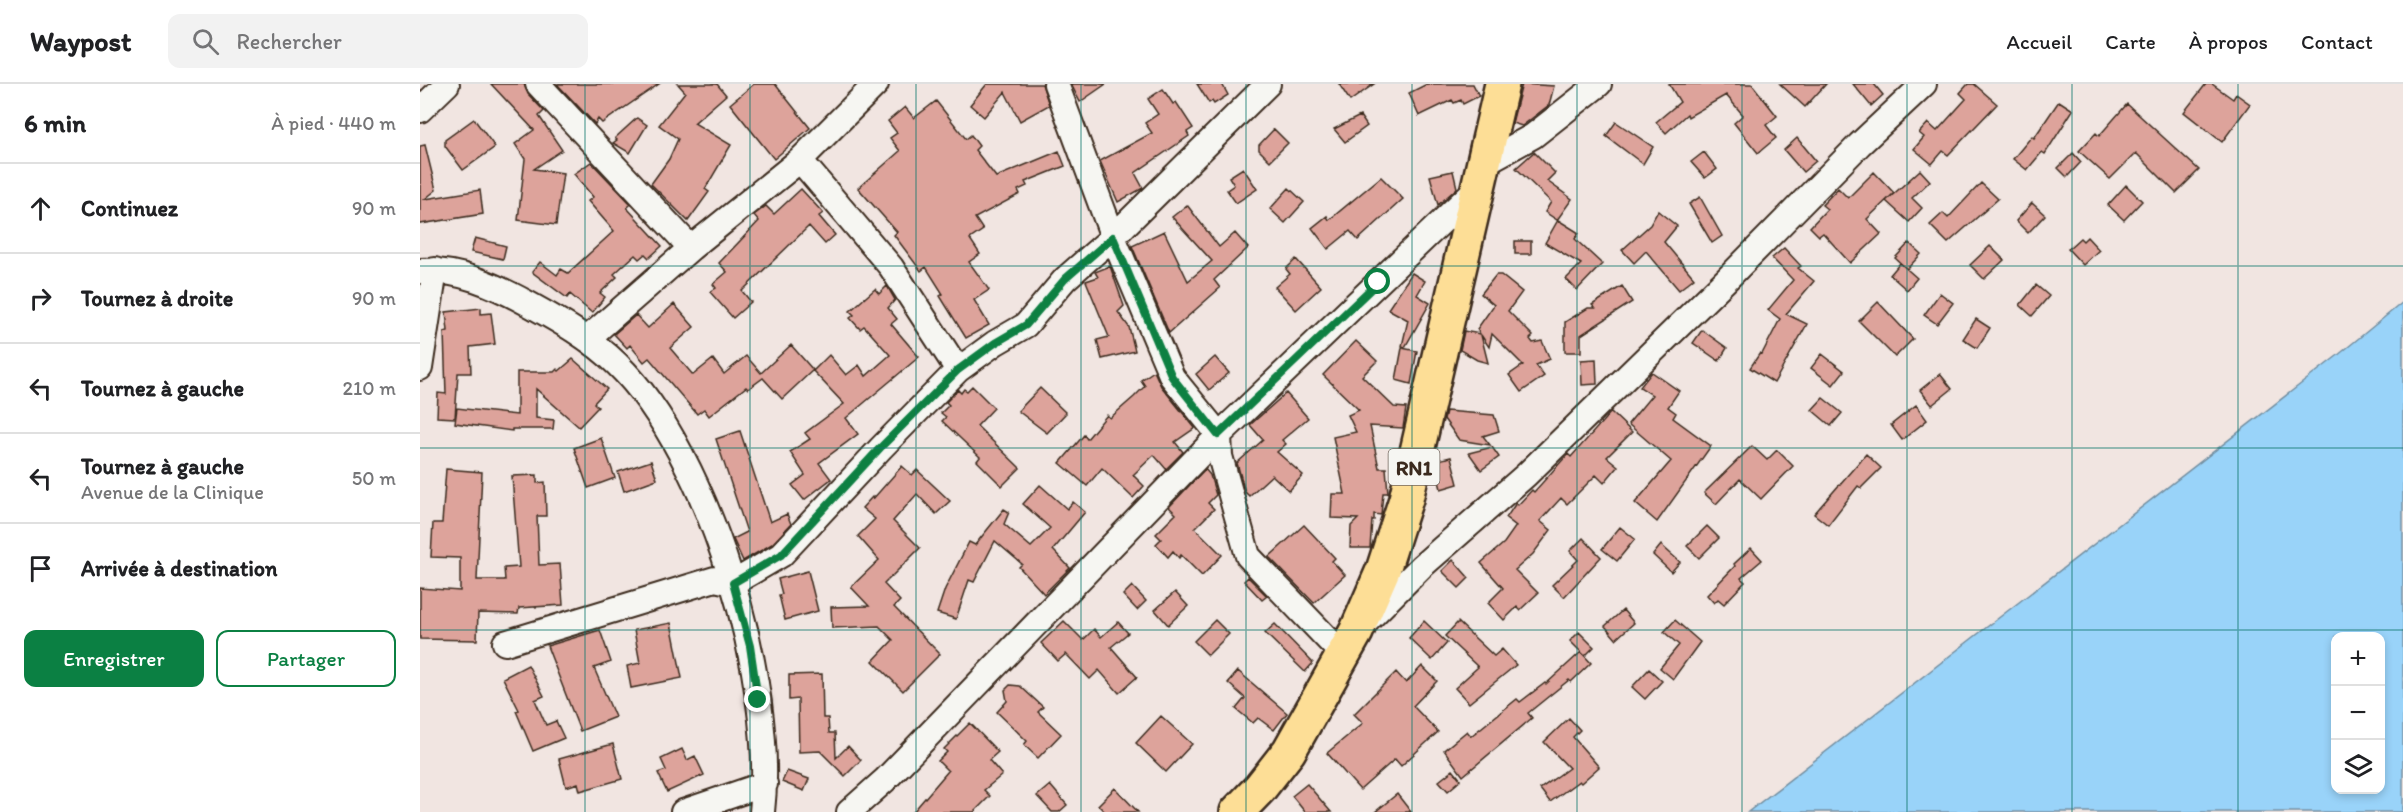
<!DOCTYPE html>
<html lang="fr">
<meta charset="utf-8">
<style>
:root{--surface:#fff;--page:#f2f2f2;--text:#202124;--muted:#757577;--line:#e0e0e0;--accent:#0b8043}
body{margin:0;font-family:Itim,sans-serif;background:var(--page);color:var(--text)}
.controls{position:absolute;right:18px;bottom:18px;display:grid;overflow:hidden;border-radius:12px;box-shadow:0 3px 9px #0003}
.controls button{width:54px;height:54px;display:grid;place-items:center;padding:0;border:0;border-bottom:2px solid var(--line);background:var(--surface);color:var(--text);font:30px sans-serif}
.stop{position:absolute;width:18px;height:18px;margin:-14px;border:4px solid #0b8043;border-radius:50%;background:#fff}
.stop.end{background:#0b8043;border-color:#fff;box-shadow:0 2px 6px #0008}
.list{margin:0;padding:0;list-style:none}
h2{display:flex;justify-content:space-between;align-items:center;height:78px;margin:0;padding:0 24px;font-size:26px}
h2 small{font-size:20px;font-weight:400;color:var(--muted)}
.list li{display:grid;grid-template-columns:39px 1fr auto;gap:18px;align-items:center;box-sizing:border-box;height:90px;padding:0 24px;border-top:2px solid var(--line)}
.list b{display:block;font-size:22px;white-space:nowrap}
.list p{margin:0;font-size:20px;white-space:nowrap;color:var(--muted)}
.list em{font-size:20px;font-style:normal;color:var(--muted)}
.actions{display:flex;gap:12px;padding:18px 24px}
.actions a{flex:1;padding:14px 0;border:2px solid var(--accent);border-radius:12px;text-align:center;font-size:21px;color:var(--accent)}
.actions .main{background:var(--accent);color:#fff}
.icon{flex:none;width:33px;height:33px;fill:none;stroke:currentColor;stroke-width:2;stroke-linecap:round;stroke-linejoin:round}
.map{position:relative;flex:none;width:1983px;height:728px;overflow:hidden}
header{display:flex;align-items:center;gap:36px;box-sizing:border-box;height:84px;padding:0 30px;background:var(--surface);border-bottom:2px solid var(--line)}
header strong{font-size:28px}
nav{display:flex;gap:33px;margin-inline-start:auto;font-size:21px}
.search{width:420px;height:54px;background:var(--page);display:flex;align-items:center;gap:15px;box-sizing:border-box;padding:0 21px;border-radius:12px;color:var(--muted);font-size:22px}
main{display:flex}
aside{flex:1;background:var(--surface)}
.map>svg:first-child{display:block}
</style>
<header>
<strong>Waypost</strong>
<div class="search"><svg class="icon" aria-label="search" viewBox="0 0 24 24"><circle cx="10" cy="10" r="6"/><path d="M15 15l6 6"/></svg>Rechercher</div>
<nav><a>Accueil</a><a>Carte</a><a>À propos</a><a>Contact</a></nav>
</header>
<main>
<aside>
<h2>6 min<small>À pied · 440 m</small></h2>
<ul class="list">
<li><svg class="icon" aria-label="ahead" viewBox="0 0 24 24"><path d="M12 20V5M6 11l6-6 6 6"/></svg><div><b>Continuez</b></div><em>90 m</em></li>
<li><svg class="icon" aria-label="right" viewBox="0 0 24 24"><path d="M7 20v-9h11M14 6l5 5-5 5"/></svg><div><b>Tournez à droite</b></div><em>90 m</em></li>
<li><svg class="icon" aria-label="left" viewBox="0 0 24 24"><path d="M17 20v-9H6M10 6l-5 5 5 5"/></svg><div><b>Tournez à gauche</b></div><em>210 m</em></li>
<li><svg class="icon" aria-label="left" viewBox="0 0 24 24"><path d="M17 20v-9H6M10 6l-5 5 5 5"/></svg><div><b>Tournez à gauche</b><p>Avenue de la Clinique</p></div><em>50 m</em></li>
<li><svg class="icon" aria-label="arrive" viewBox="0 0 24 24"><path d="M6 21V4h12l-3 4 3 4H6"/></svg><div><b>Arrivée à destination</b></div></li>
</ul>
<div class="actions"><a class="main">Enregistrer</a><a>Partager</a></div>
</aside>
<div class="map">
<svg width="1983" height="728" viewBox="0 0 1983 728">
<rect width="100%" height="100%" fill="#f1e5e1"/>
<filter id="ink" filterUnits="userSpaceOnUse"><feTurbulence type="fractalNoise" baseFrequency=".0167" numOctaves="2"/><feDisplacementMap in="SourceGraphic" scale="12" xChannelSelector="R" yChannelSelector="G"/><feConvolveMatrix kernelMatrix="1 2 1 2 8 2 1 2 1" color-interpolation-filters="sRGB"/></filter>
<g filter="url(#ink)">
<path fill="#99d3f9" stroke="#738fa1" stroke-width="1.5" fill-rule="evenodd" d="M1983,218V728H1328L1917,272ZM1916,552H1960V706H1916Z"/>
<path fill="#dda39b" stroke="#3b2a1e" stroke-width="1.5" d="M71,0H104L108,10L124,27L119,32L142,66L114,85L143,89L136,141L98,136L105,75L95,60L114,46Z
M137,0H239L182,39L178,35L175,40Z
M258,0H297L306,11L274,39L311,61L285,105L289,108L268,137L231,100L249,75L258,55L239,41L265,8Z
M334,0H355L390,44L354,75L310,20Z
M567,0H622L629,21L600,37L585,8L564,33L550,21Z
M651,0H686L660,18Z
M777,0H802L808,11L794,20L792,17L789,19Z
M919,0H954L930,17Z
M1007,0H1053L1059,12L1043,20L1041,16L1034,19L1032,16L999,32L989,9Z
M1102,0L1134,2L1129,21L1102,42L1092,39Z
M1249,0H1332L1357,32L1346,41L1356,54L1338,69L1314,39L1323,31L1306,11L1268,33L1267,30L1246,49L1236,38L1260,18Z
M1360,0H1406L1385,23Z
M1433,0H1454L1463,11L1451,22Z
M1548,0H1554L1577,20L1528,71L1523,67L1512,80L1494,65L1504,53L1499,49L1508,39L1517,47L1546,15L1540,9Z
M1786,0H1792L1813,15L1816,10L1830,20L1802,58L1764,28Z
M743,5L753,20L756,18L773,44L767,48L769,52L715,89L723,104L698,118L680,77L732,49L725,39L738,30L728,15Z
M516,17L546,55L551,51L559,62L555,66L576,93L639,67L645,82L605,98L607,102L598,106L600,110L555,134L563,146L550,155L560,170L549,178L569,206L554,216L569,241L546,254L520,212L523,210L506,183L501,187L474,151L477,148L438,104L480,67L470,54L477,49L468,37L485,23L494,34Z
M1639,17L1653,26L1625,70L1622,68L1607,86L1593,75L1612,52L1614,54Z
M1707,20L1779,86L1756,109L1716,69L1690,95L1659,67L1676,49L1679,52Z
M940,32L947,42L925,58L914,45Z
M217,34L227,41L210,69L193,59L197,56L195,54Z
M54,35L75,63L43,86L25,62V56Z
M1196,38L1233,63L1223,80L1186,52Z
M854,45L868,59L850,77L839,66V61Z
M1377,54L1396,77L1383,88L1364,66Z
M5,61L16,106L5,115L60,106L63,130L0,140V62Z
M1114,68L1135,89L1127,97L1152,115L1137,136L1125,128L1131,118L1096,84Z
M1284,68L1297,85L1285,94L1271,78Z
M1653,69L1661,78L1647,93L1638,84Z
M171,78L211,120L207,124L242,162L229,174L225,170L219,175L215,171L194,190L197,193L180,209L185,213L172,229L150,210L147,214L112,188L120,178L137,191L141,185L148,189L194,147L168,117L173,113L154,90Z
M823,84L837,105L816,119L807,106L814,101L809,93Z
M1500,86L1510,97L1492,114L1502,124L1489,138L1466,117Z
M1033,87L1037,104L1018,121L1010,92Z
M1454,88L1474,109L1447,135L1461,150L1430,179L1403,149L1399,152L1390,143L1407,125L1402,121L1418,104L1428,114Z
M961,93L983,115L938,156L930,147L908,165L892,144L907,132L909,136Z
M1561,99L1578,115L1528,159L1510,141L1523,129L1528,134Z
M1706,101L1722,117L1704,136L1688,121Z
M869,104L884,118L865,139L850,125Z
M381,105L403,129L399,132L415,151L405,160L389,142L322,207L331,218L313,234L290,208L296,204L293,200L307,188L299,179L339,137L334,131L346,122L354,130Z
M1280,113L1302,152L1292,159L1269,120Z
M1612,119L1625,131L1608,149L1596,137Z
M767,121L799,163L815,149L828,164L794,196L800,204L749,249L712,162L744,147L768,197L792,177L752,133Z
M1238,127L1257,142L1244,158L1274,194L1259,206L1226,167L1214,179L1202,166L1230,141Z
M1138,136L1159,149L1155,155L1182,180L1157,206L1146,195L1161,180L1125,159Z
M1667,153L1679,166L1663,181L1648,165L1660,154L1663,157Z
M55,154L86,162L83,175L51,168Z
M1095,157H1111V170H1095Z
M1489,159L1501,170L1487,185L1475,174Z
M1570,162L1584,176L1564,195L1550,181Z
M1364,164L1381,182L1378,184L1394,197L1366,230L1387,240L1354,299L1330,284L1340,269L1342,270L1360,235L1348,226L1373,196L1352,174Z
M876,175L901,203L876,226L855,203L870,190L866,185Z
M1480,179L1497,194L1487,206L1470,191Z
M690,182L704,222L698,228L709,243L715,267L682,275L677,256L689,253L666,197L678,193L675,188Z
M992,189L1005,197L997,211L1010,219L985,263L982,262L988,236L968,225Z
M1076,191H1081L1102,208L1088,227L1113,252L1110,255L1113,259L1122,257L1130,275L1116,281L1124,292L1101,308L1089,291L1103,281L1072,250L1069,263L1061,251L1068,279L1057,276L1040,266L1044,247L1060,250L1057,245L1074,221L1061,210Z
M1616,201L1629,212L1612,232L1600,221Z
M467,202L475,216L468,224L477,235L471,240L499,273L426,334L438,350L399,379L411,395L384,416L372,401L385,391L370,368L390,355L385,349L424,320L393,287L409,271L426,291L439,281L446,292L470,271L444,242L440,245L430,234L434,231L430,227L455,205L459,210Z
M1202,202L1212,218L1161,251V268H1145V238L1168,224H1175L1172,221Z
M1520,209L1533,219L1517,240L1504,231Z
M1458,218L1493,255L1475,273L1439,237Z
M254,220L274,243L250,264L273,291L293,275L304,290L326,272L341,289L371,261L393,286L362,315L343,294L328,305L326,303L289,332L284,325L277,330L229,274L224,278L210,261L207,264L194,250L216,231L228,244Z
M61,224V230L71,229L75,260L50,263L51,289H38L35,334L17,333L18,309L26,310L24,248L28,247L26,228Z
M1556,235L1570,244L1557,264L1543,255Z
M1282,246L1307,264L1299,277L1273,259Z
M936,257L957,277L942,292L974,323L986,324L983,344L950,342L959,384H966L968,409H963L961,431L954,430V436H952L950,464H930L931,442L938,435L911,434L912,410H925L913,353L936,348L928,331L939,326L903,291Z
M982,264L997,267L991,300L976,296Z
M1402,270L1424,287L1413,301L1391,284Z
M795,273L809,289L789,306L776,290Z
M153,275L187,305L174,319L178,323L159,343L116,305V334L134,336L133,345H92V347L35,339L37,324L97,331V288H134L137,285L139,287Z
M1176,275L1177,300L1162,301L1161,276Z
M734,287L741,302L775,344L755,358L763,368L746,385L734,371L713,391L724,402L713,414L682,384L667,402L640,379L664,351L667,355L687,331L690,334L714,313L725,302L721,296Z
M1232,288L1259,307L1248,323L1256,329L1253,334L1291,362L1237,438L1215,419L1251,377L1208,340L1232,311L1220,303Z
M1520,290L1532,305L1512,321L1500,306Z
M552,302L574,324L557,342L600,384L582,402L557,377L560,373L522,337L526,333L521,329L529,321L526,318L538,306L541,309L544,305L547,307Z
M620,304L646,329L627,349L598,327Z
M866,309L888,334L862,356L866,360L857,368L883,391L869,407L852,391L829,412L825,408L817,379L843,356L830,341Z
M1403,314L1422,329L1411,342L1392,326Z
M1496,321L1507,336L1482,356L1471,341Z
M1026,327L1074,331L1079,347L1063,352L1070,361L1039,356L1024,335Z
M1191,328L1212,348L1187,373L1198,382L1184,399L1176,391L1147,420L1141,414L1120,437L1131,446L1113,470L1095,486L1118,509L1100,526L1097,523L1084,536L1068,519L1083,504L1061,479L1084,459L1096,442L1086,434L1096,419L1098,421L1112,406L1114,408L1148,370L1151,373Z
M320,347L350,438L367,430L371,440L352,460L323,477L313,455L327,448L296,355Z
M181,354L195,394L168,404L154,364Z
M1332,362L1347,376L1357,366L1373,382L1341,415L1320,395L1296,420L1284,409Z
M1072,363L1079,373L1061,386L1049,369Z
M1446,370L1461,384L1441,404L1438,402L1408,441L1394,430Z
M1031,373L1038,400L1021,405L1014,377Z
M231,377L237,395L204,407L198,388Z
M482,382L492,391L497,386L530,417L516,430L497,410L473,437L500,464L464,500L480,517L474,523L520,570L483,607L453,577L473,556L459,542L412,544L411,523L449,522L431,503L459,476L438,452L455,435L442,424L452,413L453,415Z
M26,385L62,388L57,496H85L84,484L99,483L92,392L117,391V399L125,398L126,432H117L119,481L140,480L143,521L99,524L98,530L58,529L57,556L0,555V504L40,507V474L11,473L13,439H22Z
M785,385L790,391L796,411L788,419L794,425L775,444L802,471L782,492L761,471L759,474L753,467L748,473L736,460L741,455L736,450L756,430L749,423Z
M620,401L647,425L653,418L665,428L633,466L650,484L624,510L599,483L602,480L575,457L554,498L549,496L536,535L517,529L525,505L549,458L555,461L584,425L589,428L584,440L611,463L630,444L603,420Z
M884,441L915,474L912,477L925,491L894,519L849,473Z
M1287,442L1299,454L1279,474L1267,462Z
M1200,443L1215,455L1197,477L1182,465Z
M1163,454L1181,473L1144,513L1132,501L1158,476L1150,467Z
M1241,461L1260,478L1251,488L1233,471Z
M1331,464L1342,476L1321,494L1325,498L1304,520L1298,515L1294,519L1287,511L1315,482L1314,480Z
M1033,476L1049,494L1039,504L1022,487Z
M388,487L398,527L365,536L359,511L362,510L358,495Z
M828,493L847,512L842,516L824,497Z
M712,502L726,517L717,526L703,511Z
M755,508L768,522L748,541L735,526Z
M1203,526L1214,539L1196,555L1185,542Z
M795,536L809,550L788,571L774,557Z
M1255,536L1280,558L1253,595L1240,584L1259,561L1244,548Z
M644,537L663,556L674,545L681,553L698,538L708,549L691,563L717,593L699,609L679,586L670,595L646,570L638,577L621,559Z
M1004,537L1027,559L1012,576L989,554Z
M1038,538L1074,572L1082,565L1096,581L1049,619L1035,604L1058,583L1025,552Z
M251,539L262,594L211,604L207,582L220,579L214,546Z
M855,540L893,579L885,588L845,549Z
M180,546L191,578L174,584L195,633L160,647L127,562Z
M1159,548L1174,563L1165,572L1150,557Z
M1161,568L1171,579L1151,598L1149,596L1108,629L1112,634L1043,692L1024,666L1047,647L1051,652L1097,615L1100,618L1125,599L1126,600Z
M108,581L124,612L115,616L126,641L136,637L144,654L113,667L96,627L99,626L83,594Z
M1002,582L1017,597L993,622L1018,648L981,682L975,675L940,706L907,669L943,639L934,630L976,588L986,599Z
M1229,585L1242,597L1225,615L1212,603Z
M818,587L867,629L854,646L838,634L833,639L816,625L825,614L808,599Z
M402,590L403,634H408L409,649H415L416,674L428,662L441,676L425,692L400,667L379,668L378,615L369,616V591Z
M590,601L600,602L623,623L618,628L641,650L618,674L604,661L607,657L577,628L587,617L585,606Z
M741,632L772,660L746,688L716,659Z
M1149,634L1160,646L1153,653L1179,683L1161,699L1159,697L1130,718L1120,705L1149,684L1124,658Z
M550,639L578,668L569,676L582,691L564,706L570,712L554,728H493L528,687L518,677L527,668L524,665Z
M193,660L202,695L160,707L158,699L146,703L139,675Z
M262,665L267,676L275,672L284,691L247,708L238,689L246,686L241,675Z
M1033,686L1041,696L1028,707L1019,697Z
M367,687L389,695L384,707L362,698Z
M887,700L911,728H885L872,712Z
M630,701L647,721L639,728H632L617,712Z
M695,704L718,728H685L678,721Z
M977,710L991,728H955Z"/>
<g fill="none" stroke-linecap="round" stroke-linejoin="round">
<defs>
<path id="minor" d="M118,0L271,164
M636,0L693,153L752,293L799,351L800,372L828,472L923,571
M0,26L27,0
M380,76L471,183L538,286
M1064,79L1113,52L1179,0
M0,187C39,185 74,201 107,219C138,236 172,255 197,280C290,370 357,602 342,728
M167,255L271,164L380,76L456,0
M0,284L15,186
M944,540L1002,482L1106,391L1307,195L1440,60L1504,0
M85,559L295,495L313,499L361,471L461,364L538,286L575,259L606,241L645,195L693,153L848,0
M263,728L345,700
M429,728L465,696L799,351L1057,104"/>
<path id="highway" d="M817,728L840,704L869,667L936,548L963,486L986,415L1082,0"/>
</defs>
<use href="#minor" stroke="#3b2a1e" stroke-width="28"/>
<use href="#highway" stroke="#3b2a1e" stroke-width="38"/>
<use href="#minor" stroke="#f6f6f2" stroke-width="24"/>
<use href="#highway" stroke="#fdde96" stroke-width="33"/>
</g>
</g>
<g fill="none" stroke-linecap="round" stroke-linejoin="round" filter="url(#ink)">
<path stroke="#0b8043" stroke-width="8" d="M338,616L330,562L313,499L361,471L460,364L538,286L575,259L606,241L645,195L693,153L752,293L798,351L958,198"/>
</g>
<path fill="none" stroke="#0f766e" stroke-width="1.5" stroke-opacity="0.55" d="M165,0V728M330,0V728M496,0V728M661,0V728M826,0V728M992,0V728M1157,0V728M1322,0V728M1487,0V728M1652,0V728M1818,0V728M0,182H1983M0,364H1983M0,546H1983"/>
<g text-anchor="middle" dominant-baseline="central" stroke-width="4.5" stroke-linejoin="round" paint-order="stroke">
<rect fill="#f6f6f2" stroke="#73675e" stroke-width="1.5" x="968.5" y="365" width="51" height="36" rx="4.5"/>
<g font-size="21" font-weight="bold" fill="#3b2a1e">
<text x="994" y="383">RN1</text>
</g>
</g>
</svg>
<div class="controls">
<button>+</button>
<button>−</button>
<button><svg class="icon" aria-label="layers" viewBox="0 0 24 24"><path d="M12 4l9 5-9 5-9-5zM3 14l9 5 9-5"/></svg></button>
</div>
<div class="stop" style="left:958px;top:198px"></div>
<div class="stop end" style="left:338px;top:616px"></div>
</div>
</main>
